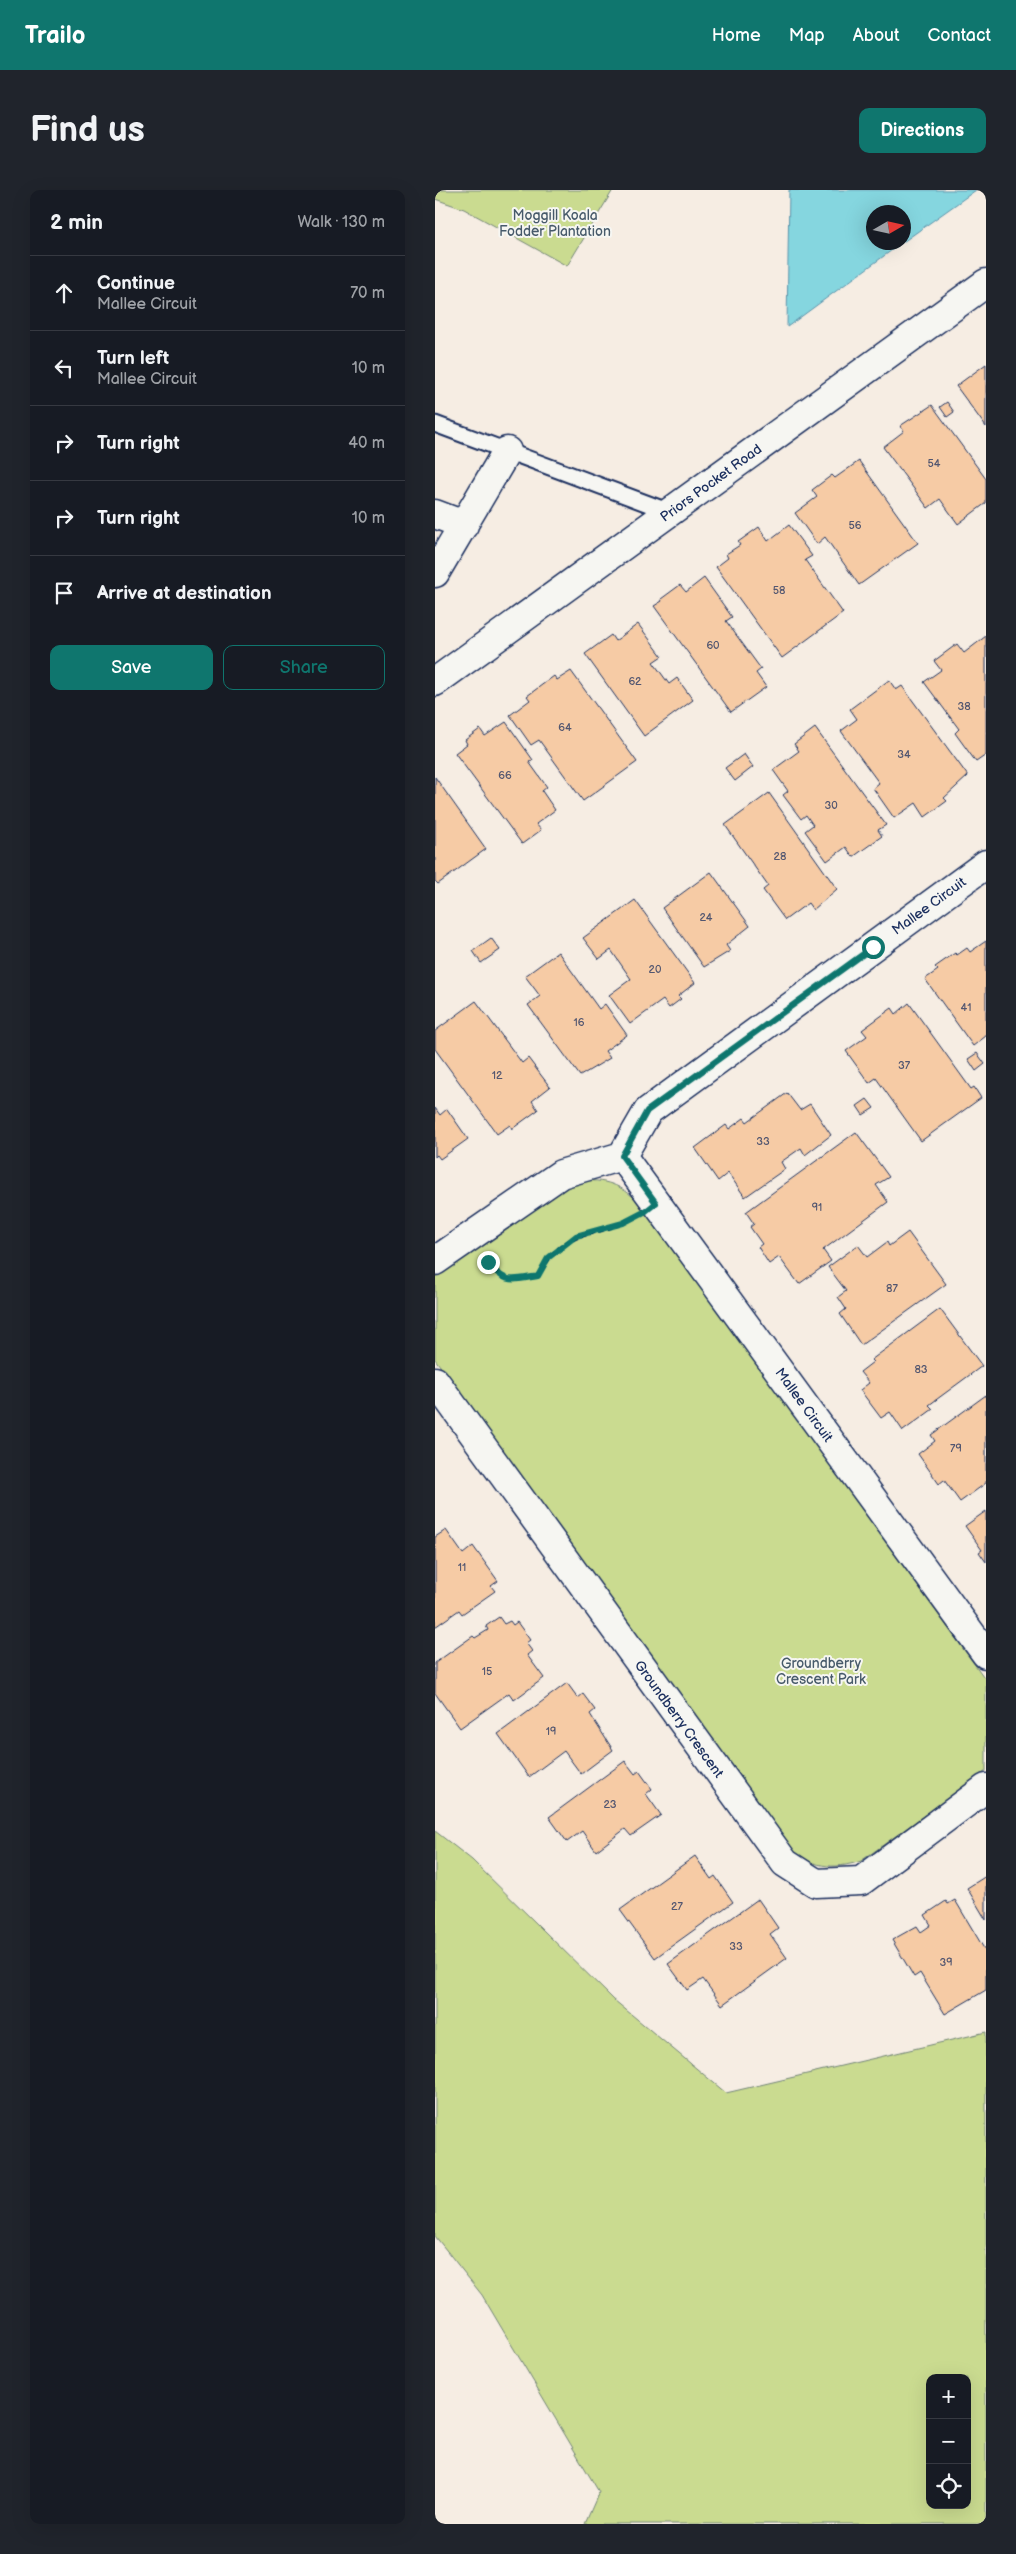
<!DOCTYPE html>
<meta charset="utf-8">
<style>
:root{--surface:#171b24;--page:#20242c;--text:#f1f3f6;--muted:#9ea1a6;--line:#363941;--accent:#0f766e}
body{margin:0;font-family:"Balsamiq Sans",sans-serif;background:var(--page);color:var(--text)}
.controls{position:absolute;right:15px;bottom:15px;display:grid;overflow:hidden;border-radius:10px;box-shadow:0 5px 20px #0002}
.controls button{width:45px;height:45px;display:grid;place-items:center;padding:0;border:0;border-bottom:1px solid var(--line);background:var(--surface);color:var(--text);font:25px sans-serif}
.compass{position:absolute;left:431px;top:15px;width:45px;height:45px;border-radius:50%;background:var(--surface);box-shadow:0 5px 20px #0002;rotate:81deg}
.stop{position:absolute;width:15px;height:15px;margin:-11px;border:4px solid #0f766e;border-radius:50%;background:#fff}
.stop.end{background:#0f766e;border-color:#fff;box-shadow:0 1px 5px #0008}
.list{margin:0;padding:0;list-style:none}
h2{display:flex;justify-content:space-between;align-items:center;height:65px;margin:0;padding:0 20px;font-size:21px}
h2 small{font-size:16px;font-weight:400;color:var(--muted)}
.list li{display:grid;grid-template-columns:32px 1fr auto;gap:15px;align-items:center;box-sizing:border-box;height:75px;padding:0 20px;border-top:1px solid var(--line)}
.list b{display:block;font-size:19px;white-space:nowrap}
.list p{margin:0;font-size:16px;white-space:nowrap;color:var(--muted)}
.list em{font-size:16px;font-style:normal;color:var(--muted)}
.actions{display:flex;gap:10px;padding:15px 20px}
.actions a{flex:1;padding:11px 0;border:1px solid var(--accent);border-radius:10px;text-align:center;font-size:18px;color:var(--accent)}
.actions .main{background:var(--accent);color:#fff}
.icon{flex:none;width:28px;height:28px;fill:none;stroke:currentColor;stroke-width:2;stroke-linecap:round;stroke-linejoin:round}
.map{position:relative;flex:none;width:551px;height:2334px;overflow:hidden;border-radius:10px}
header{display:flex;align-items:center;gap:30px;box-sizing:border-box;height:70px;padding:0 25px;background:var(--accent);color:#fff}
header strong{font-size:24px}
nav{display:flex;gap:28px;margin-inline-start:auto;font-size:18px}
.intro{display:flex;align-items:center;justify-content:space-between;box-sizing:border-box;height:120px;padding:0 30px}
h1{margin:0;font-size:35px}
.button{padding:12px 22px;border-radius:10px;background:var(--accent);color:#fff;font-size:18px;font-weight:700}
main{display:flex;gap:30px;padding:0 30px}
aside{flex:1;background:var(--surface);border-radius:10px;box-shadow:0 5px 20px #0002}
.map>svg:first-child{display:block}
</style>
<header>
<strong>Trailo</strong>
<nav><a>Home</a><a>Map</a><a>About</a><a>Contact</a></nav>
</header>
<div class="intro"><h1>Find us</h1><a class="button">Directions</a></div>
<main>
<aside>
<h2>2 min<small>Walk · 130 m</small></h2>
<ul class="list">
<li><svg class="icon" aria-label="ahead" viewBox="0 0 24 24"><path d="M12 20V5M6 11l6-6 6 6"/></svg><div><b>Continue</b><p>Mallee Circuit</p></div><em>70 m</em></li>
<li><svg class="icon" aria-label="left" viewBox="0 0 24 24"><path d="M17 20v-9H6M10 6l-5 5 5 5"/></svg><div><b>Turn left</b><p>Mallee Circuit</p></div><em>10 m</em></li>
<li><svg class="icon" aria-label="right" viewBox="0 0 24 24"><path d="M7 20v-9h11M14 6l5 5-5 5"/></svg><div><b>Turn right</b></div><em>40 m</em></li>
<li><svg class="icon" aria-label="right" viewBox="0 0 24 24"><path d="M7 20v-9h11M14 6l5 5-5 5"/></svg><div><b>Turn right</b></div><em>10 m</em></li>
<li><svg class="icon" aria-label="arrive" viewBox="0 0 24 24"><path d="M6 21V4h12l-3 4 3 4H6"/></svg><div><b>Arrive at destination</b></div></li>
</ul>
<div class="actions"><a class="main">Save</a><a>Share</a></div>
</aside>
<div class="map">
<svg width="551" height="2334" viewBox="0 0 551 2334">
<rect width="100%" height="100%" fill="#f6ede3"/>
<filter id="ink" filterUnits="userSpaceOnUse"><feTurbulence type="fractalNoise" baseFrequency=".02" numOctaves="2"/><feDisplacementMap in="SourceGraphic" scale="10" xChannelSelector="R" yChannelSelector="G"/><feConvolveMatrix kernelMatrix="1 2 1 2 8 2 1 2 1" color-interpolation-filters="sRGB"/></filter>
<g filter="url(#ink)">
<path fill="#cadb90" stroke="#728577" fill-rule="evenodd" d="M0,0H178L132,76L29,19L0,9Z
M149,991C173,989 190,997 206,1015L551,1490V1581L426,1671C399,1680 375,1678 354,1657L0,1169V1087L135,994Z
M0,1641L37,1670L179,1810L291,1903L551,1842V2334H150L164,2302L47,2105L0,2046ZM495,2188H532V2315H495Z"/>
<path fill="#85d6df" stroke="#5b93ab" d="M354,0H541L468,52V22H438V52H468L352,137Z"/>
<path fill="#f6cba5" stroke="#1b2f5e" d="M551,174V237L521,196Z
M512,212L519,222L512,227L505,217Z
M497,215L551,289V313L523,334L505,309L493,318L448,257L469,241L465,236Z
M424,271L483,353L424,395L390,347L382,354L360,323L382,307L377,300L397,285L400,288Z
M354,335L377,366L370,370L408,423L347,468L281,377L293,368L291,364L305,355L303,352L324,337L333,351Z
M269,388L297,427L291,431L326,479L321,483L331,497L296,522L219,416L227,411L226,409L245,395L251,402Z
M203,434L227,466L218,472L234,494L242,488L258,510L209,546L150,464L176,445L180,451Z
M551,446V565L541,572L520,543L524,539L489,492L506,480L499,471L522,454L529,463Z
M136,481L202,572L148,611L104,550L96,555L75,525L95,510L92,506L119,486L122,490Z
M454,490L461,500L467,496L533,586L509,608L512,611L490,627L481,613L459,628L438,598L444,593L406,541L422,529L415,519Z
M71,532L98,570L94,572L112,597L107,601L120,620L101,634L106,640L87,654L20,563L32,554L30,550L45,539L50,546Z
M380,538L451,635L443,640L447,646L418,667L411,657L392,671L370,641L378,635L371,625L366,629L348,605L353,601L338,580L364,561L359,554Z
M309,564L318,577L300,591L290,578Z
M0,587L51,659L3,694L0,691Z
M334,603L402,699L378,720L373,713L350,730L328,700L333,696L290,635Z
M276,682L315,736L291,755L295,761L269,777L227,718Z
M200,710L260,793L243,806L246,809L234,818L228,810L195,834L174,805L196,789L176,760L164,769L148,748Z
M56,748L65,760L46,773L38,761Z
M551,751V846L538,856L490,789L503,780L500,777L520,763L522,765L532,758L535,762Z
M123,762L164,819L170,814L192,845L170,861L175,868L145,886L93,815L105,806L90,786Z
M41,811L87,873L93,868L115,897L97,911L103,920L77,939L75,935L62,944L0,859V841Z
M474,813L536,899L539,897L546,908L486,951L441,888L434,893L411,861L432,846L427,840L457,818L461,824Z
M542,863L550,874L541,881L533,869Z
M352,903L365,920L375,914L396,945L370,965L366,958L346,972L350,979L310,1007L293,983L283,991L260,958L291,935L294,939L309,928L312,932Z
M432,909L439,918L428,925L422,916Z
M0,918L5,925L12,919L33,949L5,969L2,965L0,967Z
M421,942L454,987L441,995L453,1012L388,1060L396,1071L364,1094L344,1067L334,1074L323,1057L327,1054L315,1037L319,1034L311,1022Z
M473,1042L511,1094L426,1155L405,1124L411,1119L403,1107L411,1101L393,1077L423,1055L432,1067L452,1052L454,1056Z
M505,1119L547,1176L494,1215L498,1219L468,1241L455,1222L446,1228L425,1200L434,1193L425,1182L438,1172L436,1170Z
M551,1205V1293L525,1312L509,1290L504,1294L483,1264L500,1251L496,1245Z
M551,1321V1372L544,1362L547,1360L530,1336Z
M11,1340L28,1364L38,1356L63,1391L56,1396L60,1401L27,1424L24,1420L0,1437V1347Z
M64,1427L69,1434L75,1431L78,1435L82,1432L95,1450L91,1453L97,1461L92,1465L109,1488L79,1510L74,1503L25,1538L0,1503V1473L38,1446L40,1448L53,1440L51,1436Z
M132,1493L143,1508L148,1504L160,1520L155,1524L178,1560L146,1584L129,1561L94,1587L63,1544Z
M190,1571L200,1584L204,1581L217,1599L211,1604L226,1625L196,1646L190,1639L161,1661L147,1641L132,1652L114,1627Z
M260,1666L276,1689L280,1686L298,1712L220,1768L185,1720Z
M551,1686V1730L532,1698Z
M323,1709L343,1738L335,1744L352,1768L287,1815L268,1789L252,1800L233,1774Z
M520,1710L551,1762V1800L510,1824L485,1783L479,1787L457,1750L482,1736L486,1742L496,1735L490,1725L511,1711L513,1714Z"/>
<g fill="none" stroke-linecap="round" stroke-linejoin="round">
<defs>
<path id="lane" d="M0,234L235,322"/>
<path id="street" d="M0,324L29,335
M0,383L72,261
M187,966L551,1464
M0,1071L126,984L187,966L213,921L551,674
M0,1191L350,1673L381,1693L426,1691L551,1598"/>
<path id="secondary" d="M0,492L551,93"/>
</defs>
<use href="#lane" stroke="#1b2f5e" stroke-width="19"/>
<use href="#street" stroke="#1b2f5e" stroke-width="31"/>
<use href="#secondary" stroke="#1b2f5e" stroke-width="31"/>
<path stroke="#1b2f5e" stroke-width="3" stroke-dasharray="5 4" stroke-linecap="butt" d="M53,1073C70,1095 77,1090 103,1086C130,1036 155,1051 195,1029"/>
<use href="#lane" stroke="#f6f6f2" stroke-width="15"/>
<use href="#street" stroke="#f6f6f2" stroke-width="28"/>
<use href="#secondary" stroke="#f6f6f2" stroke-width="28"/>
</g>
</g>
<g fill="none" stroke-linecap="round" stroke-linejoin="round" filter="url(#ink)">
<path stroke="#0f766e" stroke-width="6" d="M53,1072C70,1095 77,1090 103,1086L113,1068L141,1046L188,1033L211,1021L221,1013L187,966L212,921L438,757"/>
</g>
<g text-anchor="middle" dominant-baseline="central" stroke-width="4" stroke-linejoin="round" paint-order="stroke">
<g font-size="11" fill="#525670">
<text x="499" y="273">54</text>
<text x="420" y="335">56</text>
<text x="344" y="400">58</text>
<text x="278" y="455">60</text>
<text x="200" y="491">62</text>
<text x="529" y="516">38</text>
<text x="130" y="537">64</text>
<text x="469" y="564">34</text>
<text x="70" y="585">66</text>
<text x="396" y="615">30</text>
<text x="345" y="666">28</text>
<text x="271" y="727">24</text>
<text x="220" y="779">20</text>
<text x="531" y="817">41</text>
<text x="144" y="832">16</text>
<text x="469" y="875">37</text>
<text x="62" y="885">12</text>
<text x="328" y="951">33</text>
<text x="382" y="1017">91</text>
<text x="457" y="1098">87</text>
<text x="486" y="1179">83</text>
<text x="521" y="1258">79</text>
<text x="27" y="1377">11</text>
<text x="52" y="1481">15</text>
<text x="116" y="1541">19</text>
<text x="175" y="1614">23</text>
<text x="242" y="1716">27</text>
<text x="301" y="1756">33</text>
<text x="511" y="1772">39</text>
</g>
<g font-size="14" fill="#475a6a" stroke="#f6f6f2">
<text x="120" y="25">Moggill Koala<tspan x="120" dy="16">Fodder Plantation</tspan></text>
<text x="386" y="1473">Groundberry<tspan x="386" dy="16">Crescent Park</tspan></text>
</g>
<g font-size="14" fill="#1b2f5e" stroke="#f6f6f2">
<text transform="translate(276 293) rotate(-36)">Priors Pocket Road</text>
<text transform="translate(494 716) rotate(-36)">Mallee Circuit</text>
<text transform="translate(369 1215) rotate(54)">Mallee Circuit</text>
<text transform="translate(244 1529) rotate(54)">Groundberry Crescent</text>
</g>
</g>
</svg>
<div class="controls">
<button>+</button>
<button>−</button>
<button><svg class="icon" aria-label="locate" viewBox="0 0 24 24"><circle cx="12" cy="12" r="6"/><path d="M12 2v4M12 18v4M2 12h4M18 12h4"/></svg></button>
</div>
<svg class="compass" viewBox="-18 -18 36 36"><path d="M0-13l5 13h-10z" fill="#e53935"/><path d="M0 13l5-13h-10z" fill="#9ea1a6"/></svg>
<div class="stop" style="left:438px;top:757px"></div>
<div class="stop end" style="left:53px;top:1072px"></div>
</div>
</main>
